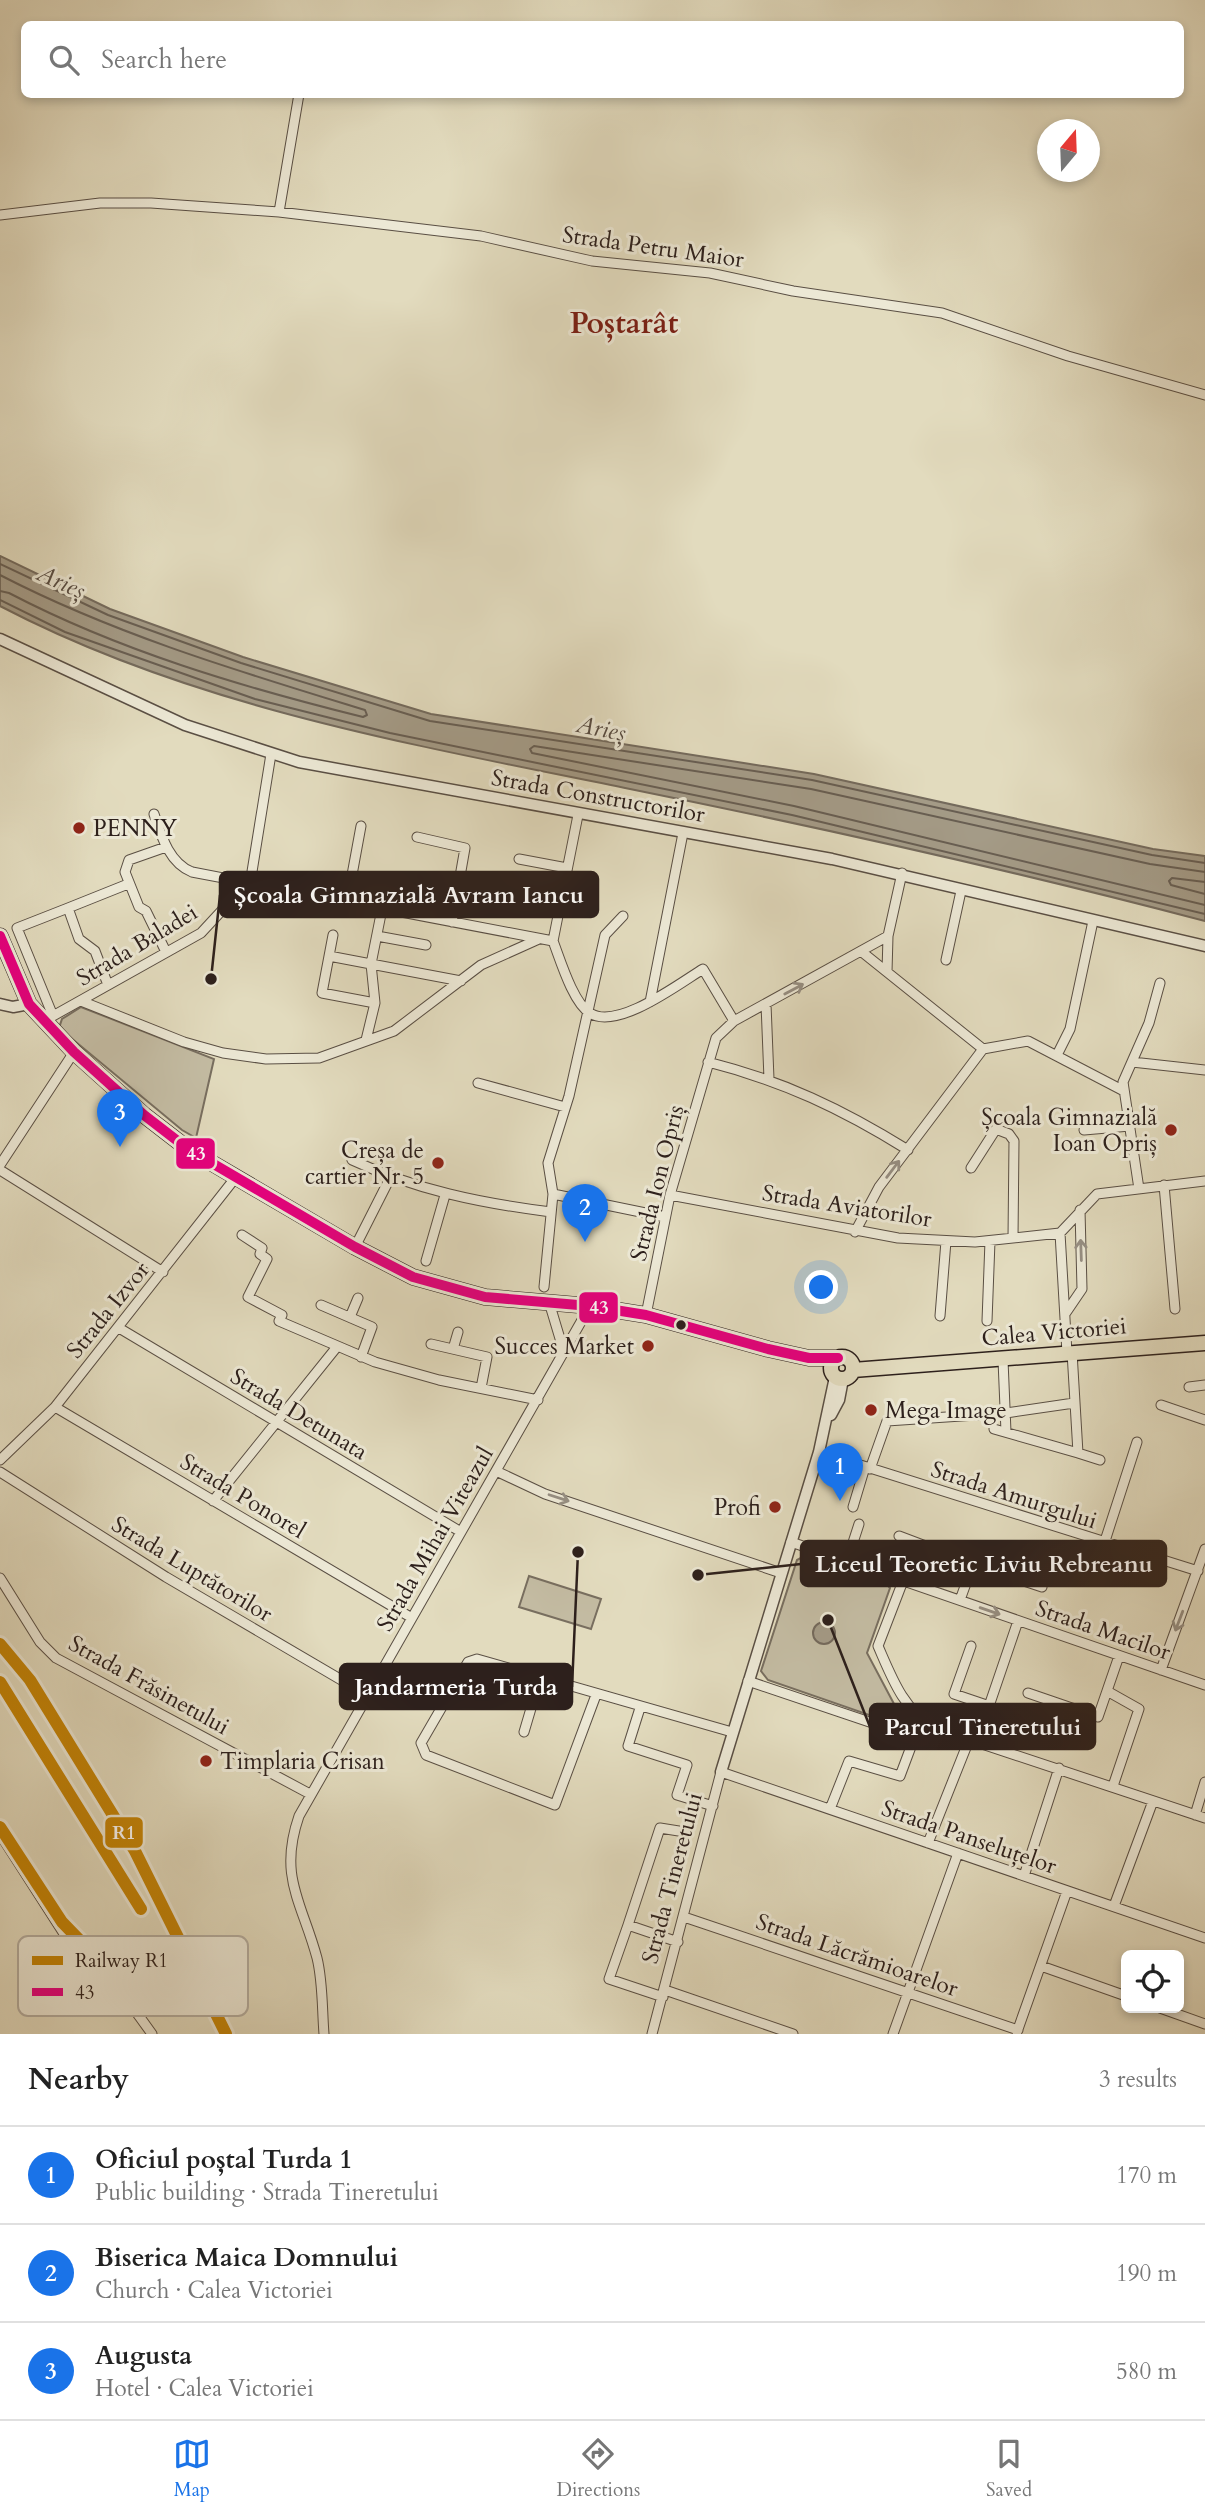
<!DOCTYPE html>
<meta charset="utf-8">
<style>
:root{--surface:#fff;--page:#f6f6f6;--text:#222;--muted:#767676;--line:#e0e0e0;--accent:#1a73e8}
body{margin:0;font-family:Cardo,serif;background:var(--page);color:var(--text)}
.controls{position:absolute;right:21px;bottom:21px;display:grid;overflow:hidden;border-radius:10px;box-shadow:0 4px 10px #0003}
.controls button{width:63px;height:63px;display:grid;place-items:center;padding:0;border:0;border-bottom:2px solid var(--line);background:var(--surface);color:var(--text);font:35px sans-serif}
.compass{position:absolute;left:1037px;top:119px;width:63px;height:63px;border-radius:50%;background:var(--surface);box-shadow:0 4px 10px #0003;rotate:19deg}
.you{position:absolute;left:822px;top:1288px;width:24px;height:24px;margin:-18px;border:5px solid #fff;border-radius:50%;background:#1a73e8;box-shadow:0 0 0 10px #1a73e833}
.badge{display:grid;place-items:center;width:46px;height:46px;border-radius:50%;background:var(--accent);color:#fff;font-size:23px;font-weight:700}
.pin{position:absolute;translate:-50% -58px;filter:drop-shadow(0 2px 4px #0008)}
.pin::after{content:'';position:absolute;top:37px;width:24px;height:21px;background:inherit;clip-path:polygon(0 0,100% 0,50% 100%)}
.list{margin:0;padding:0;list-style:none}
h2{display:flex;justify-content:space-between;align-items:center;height:91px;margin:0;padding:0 28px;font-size:30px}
h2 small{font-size:23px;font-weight:400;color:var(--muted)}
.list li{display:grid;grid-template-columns:46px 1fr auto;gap:21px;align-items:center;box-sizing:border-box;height:98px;padding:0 28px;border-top:2px solid var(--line)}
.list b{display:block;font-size:26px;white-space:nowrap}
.list p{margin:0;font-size:23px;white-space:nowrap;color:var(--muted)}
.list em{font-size:23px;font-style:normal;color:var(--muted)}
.icon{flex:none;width:38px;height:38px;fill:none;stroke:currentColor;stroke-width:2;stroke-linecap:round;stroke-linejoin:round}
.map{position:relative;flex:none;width:1205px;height:2034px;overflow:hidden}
.search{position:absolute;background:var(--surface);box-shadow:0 4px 10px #0003;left:21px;right:21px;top:21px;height:77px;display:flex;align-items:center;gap:18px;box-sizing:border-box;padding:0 24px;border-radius:10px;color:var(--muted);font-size:26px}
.sheet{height:385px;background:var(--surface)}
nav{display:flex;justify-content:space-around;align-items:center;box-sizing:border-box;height:98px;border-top:2px solid var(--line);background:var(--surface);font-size:19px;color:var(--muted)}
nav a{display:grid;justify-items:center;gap:4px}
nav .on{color:var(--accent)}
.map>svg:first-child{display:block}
</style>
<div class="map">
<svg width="1205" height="2034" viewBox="0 0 1205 2034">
<rect width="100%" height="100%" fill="#e2dbbe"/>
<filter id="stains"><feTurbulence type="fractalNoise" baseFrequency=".00286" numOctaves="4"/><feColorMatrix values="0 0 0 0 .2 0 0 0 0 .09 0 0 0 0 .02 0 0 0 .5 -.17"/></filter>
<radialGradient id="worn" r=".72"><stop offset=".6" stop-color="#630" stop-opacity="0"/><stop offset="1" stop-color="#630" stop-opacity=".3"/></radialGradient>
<path fill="#c3bba2" stroke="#786e5f" stroke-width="2" d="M81,1007L214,1059L196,1138L182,1130L59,1028L62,1019Z
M808,1554L883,1580L890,1588L867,1653L902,1719L895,1724L768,1680L761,1671L797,1560Z
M529,1576L601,1599L591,1629L519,1607Z"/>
<path fill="#a49b87" stroke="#746a5c" stroke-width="2" d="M0,556L110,609L243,657L431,714L814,774L1153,849L1205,856V921C1015,871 823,828 630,789C416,745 195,708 0,606Z
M813 1633a11 11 0 1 1 22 0a11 11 0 1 1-22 0Z"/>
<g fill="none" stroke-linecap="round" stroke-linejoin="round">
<path stroke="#685e52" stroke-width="2" d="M0,564L108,615L241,663L430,721L812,780L1152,855L1205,863
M0,575C116,635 241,672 365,710L367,715L363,717C242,687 120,651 9,593L0,591
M0,600L65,632L255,699L390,733L792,815L1205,914
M1205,872L1150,864L811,789L534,746L530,749L532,753L794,806L1205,905
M1205,882L1172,878L1169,881L1171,885L1205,894"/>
<defs>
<path id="minor" d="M279,212L299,94
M0,215L100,203H151L279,212L481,236L592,261L710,273L793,291L942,313L1068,356L1205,395
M154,814C161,835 169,863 192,872L553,941
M417,837L465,848L452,922
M166,847L129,860L125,872L139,907L146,911L166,952
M519,859L567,868
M250,884L271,754
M347,902L361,826
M382,909L371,964L461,981
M333,935L322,993L375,1003
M377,936L426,945
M553,941C560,959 573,1003 590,1013C617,1031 680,983 703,969L734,1021
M553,941L578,815
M862,952L983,1049
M329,956L371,964L375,1003L366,1040
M946,960L961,891
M887,972L888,936L902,873
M108,985L95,951L79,939L68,908L128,884
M81,1001L184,1042L223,1053L266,1059L319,1058L394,1031L481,965L539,939
M650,1002L683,833
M766,1004L769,1079
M53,1016L17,928L68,908
M44,1021L201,933L226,906L230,881
M1057,1055L1070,1029L1093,921
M708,1062C783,1081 842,1109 908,1150
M1132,1062L1205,1070
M478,1083L565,1107
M1084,1130L1130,1126
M352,1160C416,1190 480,1203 551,1212
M0,1165L74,1052
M971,1168L996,1129L1009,1134L1014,1141L1013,1238
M0,1170L163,1272
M1164,1185L1175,1309
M1139,1189L1123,1082L1149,1023L1160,983
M553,1194L665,1217
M670,1195L898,1238L975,1242L1060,1233
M855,1232L879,1187L983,1049L1028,1041L1124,1091
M242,1235L262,1248L260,1254L267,1259L248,1297L282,1315L279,1321L375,1362L439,1380L538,1400
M355,1247L390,1178
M426,1261L445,1195
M544,1287L553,1194L548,1163L569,1096L605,935L623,916
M549,1302L561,1342V1354
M321,1305L372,1327L361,1357
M1065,1314L1082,1289L1080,1210
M646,1315L670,1195L716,1038L734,1021L888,936
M940,1316L946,1241
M350,1317L358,1298
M987,1321L990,1241
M119,1328L461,1532
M431,1344L487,1357L481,1388
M453,1349L458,1332
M1072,1352L1078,1453L1100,1460
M1067,1353L1060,1233L1097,1194L1205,1181
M1003,1360L1006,1432
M1189,1387L1205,1385
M1161,1405L1205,1420
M55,1407L412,1618
M994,1429L1078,1453
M819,1452L1198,1571
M0,1460L55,1407L236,1177
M870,1469L887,1421L1006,1413L1074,1403
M496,1471L545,1494L781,1573
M0,1472L166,1577L367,1695
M213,1501L336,1348
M853,1507L865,1467
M899,1536L973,1564
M791,1542L1205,1685
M1104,1544L1137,1442
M847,1561L859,1524
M0,1578L40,1642L56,1658L310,1794
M903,1581L878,1646C892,1678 903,1709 934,1728L1205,1818
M960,1600L973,1564L1042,1587
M971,1646L954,1694L1016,1715L1004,1751
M1161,1670L1205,1549
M748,1681L911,1736
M1107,1691L1139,1709L1113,1786
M1028,1693L1098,1717L1119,1656
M596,1695L555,1805L426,1755L421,1743L468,1662L477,1659L732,1732
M989,1706L1018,1621
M640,1708L628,1746L687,1765L677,1795L713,1806
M524,1732L540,1678
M830,1809L849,1761L900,1776L912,1744L910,1725L916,1717
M1195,1815L1205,1782
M0,1834L68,1940L134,2009L152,2034
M928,1843L969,1740
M1024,1876L1059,1768
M1114,1906L1153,1801
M684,1917L1018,2030
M628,1925L609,1979L663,1997
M678,1942L628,1925L660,1828L685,1832L695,1800
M1041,1966L1126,1996
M665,1990L793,2034
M1160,2008L1205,2024
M1017,2032L1067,1891
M324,2034C322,2010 323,1982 317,1958C302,1902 278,1877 299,1816L590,1306
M652,2034L721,1772L1205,1938
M893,2034L958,1853"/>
<path id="tertiary" d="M0,639L185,725L299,762L832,859L1205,946
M0,1004L13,1007L29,1004
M831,1415L839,1400L843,1379
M721,1772L819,1452L835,1377"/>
<path id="primary" d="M0,936L29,1004L74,1052L144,1115L188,1149L355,1247L413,1277L485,1297L590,1306L646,1315L768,1349L809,1358H838
M831 1368a11 11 0 1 1 22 0a11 11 0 1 1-22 0Z
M853,1370L1205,1343"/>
</defs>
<use href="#minor" stroke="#5a4f44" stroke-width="11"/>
<use href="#tertiary" stroke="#5a4f44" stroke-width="13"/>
<use href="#primary" stroke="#2d201c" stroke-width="17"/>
<use href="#minor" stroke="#ece8d5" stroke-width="9"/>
<use href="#tertiary" stroke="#ece8d5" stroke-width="10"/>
<use href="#primary" stroke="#e2dbbe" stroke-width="14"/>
<defs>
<path id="bus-1" d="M0,936L29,1004L74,1052L144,1115L188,1149L355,1247L413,1277L485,1297L590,1306L646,1315L768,1349L809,1358H838"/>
</defs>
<use href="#bus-1" stroke="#ece8d5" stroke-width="16"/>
<use href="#bus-1" stroke="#e5007d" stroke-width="10"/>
<defs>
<path id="rail-1" d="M0,1644L30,1680L135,1851L226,2034
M0,1682L141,1909
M0,1827L62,1922L123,1985"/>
</defs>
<use href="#rail-1" stroke="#ece8d5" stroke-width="18"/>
<use href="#rail-1" stroke="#c48407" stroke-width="12"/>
</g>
<defs><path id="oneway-shaft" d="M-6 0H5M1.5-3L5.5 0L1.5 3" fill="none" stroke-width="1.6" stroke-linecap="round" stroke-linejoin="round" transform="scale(1.75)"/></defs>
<g stroke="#968e82">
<use href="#oneway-shaft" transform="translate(794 989) rotate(-28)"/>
<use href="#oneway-shaft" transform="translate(893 1169) rotate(-53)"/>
<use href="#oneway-shaft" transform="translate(1081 1250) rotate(-92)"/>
<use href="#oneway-shaft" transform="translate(559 1498) rotate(18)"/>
<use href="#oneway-shaft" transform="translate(990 1611) rotate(19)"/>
<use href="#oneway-shaft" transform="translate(1179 1621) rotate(111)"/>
</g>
<g fill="#8f2418" stroke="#ece8d5" stroke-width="2.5">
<circle cx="79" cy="828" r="7"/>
<circle cx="1171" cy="1130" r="7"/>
<circle cx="438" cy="1163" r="7"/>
<circle cx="648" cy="1346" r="7"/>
<circle cx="871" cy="1410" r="7"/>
<circle cx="775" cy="1507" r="7"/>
<circle cx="206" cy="1761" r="7"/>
</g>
<circle fill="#2d201c" stroke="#ece8d5" stroke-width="2.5" cx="681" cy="1325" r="6"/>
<g text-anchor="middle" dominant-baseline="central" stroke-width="6" stroke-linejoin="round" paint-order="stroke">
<g font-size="23" fill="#2d201c" stroke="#ece8d5">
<text transform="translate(653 247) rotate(8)">Strada Petru Maior</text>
<text transform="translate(598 796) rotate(10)">Strada Constructorilor</text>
<text transform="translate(137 945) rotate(-31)">Strada Baladei</text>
<text transform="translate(657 1183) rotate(-76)">Strada Ion Opriș</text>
<text transform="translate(847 1206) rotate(9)">Strada Aviatorilor</text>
<text transform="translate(108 1310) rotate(-51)">Strada Izvor</text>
<text transform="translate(1054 1332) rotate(-5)">Calea Victoriei</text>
<text transform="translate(299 1414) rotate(31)">Strada Detunata</text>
<text transform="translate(1014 1495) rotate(18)">Strada Amurgului</text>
<text transform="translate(243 1496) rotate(31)">Strada Ponorel</text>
<text transform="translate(435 1539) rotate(-60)">Strada Mihai Viteazul</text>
<text transform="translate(192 1569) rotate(31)">Strada Luptătorilor</text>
<text transform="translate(1103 1630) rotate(19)">Strada Macilor</text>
<text transform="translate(149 1685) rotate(29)">Strada Frăsinetului</text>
<text transform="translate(969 1837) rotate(19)">Strada Panseluțelor</text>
<text transform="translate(672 1878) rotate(-75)">Strada Tineretului</text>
<text transform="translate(857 1955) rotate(19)">Strada Lăcrămioarelor</text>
</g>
<g font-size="23" fill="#2d201c" stroke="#ece8d5" text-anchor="end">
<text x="93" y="828" text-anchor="start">PENNY</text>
<text x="1157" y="1117">Școala Gimnazială<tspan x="1157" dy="26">Ioan Opriș</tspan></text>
<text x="424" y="1150">Creșa de<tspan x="424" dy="26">cartier Nr. 5</tspan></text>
<text x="634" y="1346">Succes Market</text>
<text x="885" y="1410" text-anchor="start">Mega Image</text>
<text x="761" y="1507">Profi</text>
<text x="220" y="1761" text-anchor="start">Timplaria Crisan</text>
</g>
<g font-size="24" font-style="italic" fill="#574b41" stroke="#ece8d5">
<text transform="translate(61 582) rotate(24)">Arieș</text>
<text transform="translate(601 729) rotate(11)">Arieș</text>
</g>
<g font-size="30" font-weight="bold" fill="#7a1f14" stroke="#ece8d5">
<text x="624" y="323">Poștarât</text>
</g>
</g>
<rect x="18" y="1936" width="230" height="80" rx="10" fill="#ece8d5" stroke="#b3ac9e" stroke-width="2"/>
<rect x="32" y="1956" width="31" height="9" fill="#c48407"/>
<rect x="32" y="1988" width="31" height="8" fill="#e5007d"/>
<g font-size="19" fill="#2d201c">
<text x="75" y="1967">Railway R1</text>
<text x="75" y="1999">43</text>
</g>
<path fill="none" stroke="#2d201c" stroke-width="2.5" d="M211 979L220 895M698 1575L801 1564M578 1552L572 1687M828 1620L870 1727"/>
<g fill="#2d201c" stroke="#ece8d5" stroke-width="2.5">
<circle cx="211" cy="979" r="7"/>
<circle cx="698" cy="1575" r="7"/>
<circle cx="578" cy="1552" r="7"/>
<circle cx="828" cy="1620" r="7"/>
</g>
<g fill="#2d201c" stroke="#2d201c" stroke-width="2.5">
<rect x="220" y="872" width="378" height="45" rx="7"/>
<rect x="801" y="1541" width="365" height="45" rx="7"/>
<rect x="340" y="1664" width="232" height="45" rx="7"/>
<rect x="870" y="1704" width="225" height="45" rx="7"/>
</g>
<g font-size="24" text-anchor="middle" font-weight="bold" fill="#fff">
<text x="409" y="903">Școala Gimnazială Avram Iancu</text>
<text x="984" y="1572">Liceul Teoretic Liviu Rebreanu</text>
<text x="456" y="1695">Jandarmeria Turda</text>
<text x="983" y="1735">Parcul Tineretului</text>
</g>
<g stroke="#ece8d5" stroke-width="2.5">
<rect x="175" y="1137" width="41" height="33" rx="7" fill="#e5007d"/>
<rect x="578" y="1291" width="41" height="33" rx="7" fill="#e5007d"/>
<rect x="104" y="1816" width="40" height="33" rx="7" fill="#c48407"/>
</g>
<g font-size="19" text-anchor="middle" font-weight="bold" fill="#fff">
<text x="196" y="1160">43</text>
<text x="599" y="1314">43</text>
<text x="124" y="1839">R1</text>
</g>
<rect width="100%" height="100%" filter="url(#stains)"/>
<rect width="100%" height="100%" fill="url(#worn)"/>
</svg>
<div class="controls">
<button><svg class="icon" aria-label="locate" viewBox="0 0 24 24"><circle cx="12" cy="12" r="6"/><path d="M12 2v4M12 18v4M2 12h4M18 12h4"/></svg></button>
</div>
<svg class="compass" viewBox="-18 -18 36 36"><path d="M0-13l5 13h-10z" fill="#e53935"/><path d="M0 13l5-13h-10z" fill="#767676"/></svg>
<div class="you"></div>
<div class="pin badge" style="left:840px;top:1501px">1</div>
<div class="pin badge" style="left:585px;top:1242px">2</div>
<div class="pin badge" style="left:120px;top:1147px">3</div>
<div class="search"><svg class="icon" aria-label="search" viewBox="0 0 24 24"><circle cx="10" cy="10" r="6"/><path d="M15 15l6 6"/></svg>Search here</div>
</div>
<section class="sheet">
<h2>Nearby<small>3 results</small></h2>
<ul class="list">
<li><span class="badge">1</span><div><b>Oficiul poștal Turda 1</b><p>Public building · Strada Tineretului</p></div><em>170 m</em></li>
<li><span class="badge">2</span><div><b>Biserica Maica Domnului</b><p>Church · Calea Victoriei</p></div><em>190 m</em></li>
<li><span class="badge">3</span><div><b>Augusta</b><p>Hotel · Calea Victoriei</p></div><em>580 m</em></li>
</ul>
</section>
<nav>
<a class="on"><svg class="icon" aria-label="map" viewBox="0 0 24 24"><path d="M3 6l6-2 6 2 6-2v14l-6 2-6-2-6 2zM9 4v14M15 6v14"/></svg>Map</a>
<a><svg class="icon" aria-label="directions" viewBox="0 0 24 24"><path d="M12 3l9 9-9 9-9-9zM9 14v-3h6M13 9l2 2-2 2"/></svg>Directions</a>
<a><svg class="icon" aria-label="saved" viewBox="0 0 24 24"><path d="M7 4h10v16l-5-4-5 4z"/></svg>Saved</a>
</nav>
